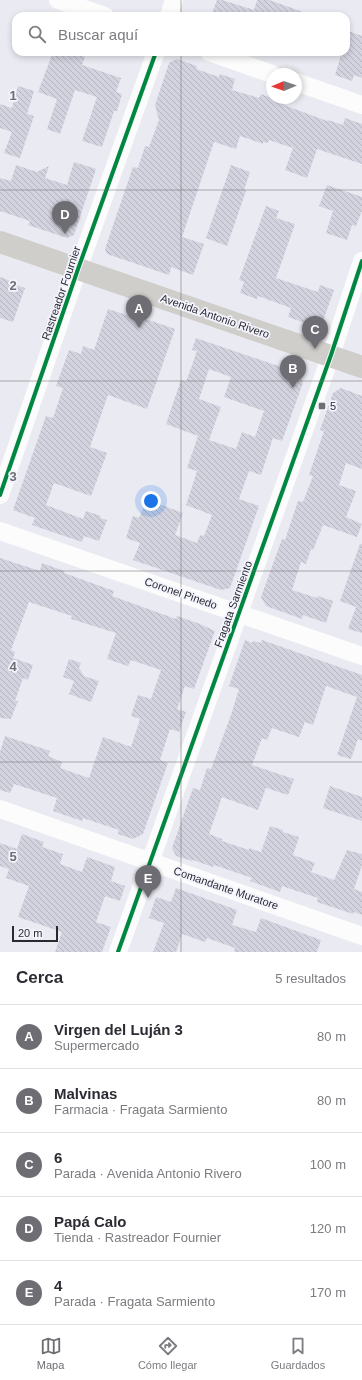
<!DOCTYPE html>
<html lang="es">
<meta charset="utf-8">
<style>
:root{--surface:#fff;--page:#f2f2f3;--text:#2b2b33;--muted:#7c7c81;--line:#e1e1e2;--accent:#6d6d73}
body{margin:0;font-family:Arial,sans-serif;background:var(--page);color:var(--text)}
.compass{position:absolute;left:266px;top:68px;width:36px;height:36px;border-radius:50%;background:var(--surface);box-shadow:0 2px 6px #0003;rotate:268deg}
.scale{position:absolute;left:12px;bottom:10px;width:46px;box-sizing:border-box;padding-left:4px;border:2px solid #29292f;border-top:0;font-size:11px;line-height:14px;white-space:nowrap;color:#29292f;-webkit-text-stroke:3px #f4f4fe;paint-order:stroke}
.you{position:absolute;left:151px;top:501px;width:14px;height:14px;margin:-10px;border:3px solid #fff;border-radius:50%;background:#1a73e8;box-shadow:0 0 0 6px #1a73e833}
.badge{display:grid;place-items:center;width:26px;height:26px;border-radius:50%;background:var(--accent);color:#fff;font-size:13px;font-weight:700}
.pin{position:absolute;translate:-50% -33px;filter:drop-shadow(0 1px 2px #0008)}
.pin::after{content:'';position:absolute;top:21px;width:14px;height:12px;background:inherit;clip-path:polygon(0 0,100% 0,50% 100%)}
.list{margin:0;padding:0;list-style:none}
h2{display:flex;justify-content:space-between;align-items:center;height:52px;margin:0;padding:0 16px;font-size:17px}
h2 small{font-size:13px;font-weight:400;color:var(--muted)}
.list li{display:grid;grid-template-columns:26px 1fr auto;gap:12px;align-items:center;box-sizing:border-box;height:64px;padding:0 16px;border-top:1px solid var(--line)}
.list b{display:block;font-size:15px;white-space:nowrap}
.list p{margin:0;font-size:13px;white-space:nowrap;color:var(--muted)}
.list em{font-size:13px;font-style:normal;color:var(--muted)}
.icon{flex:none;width:22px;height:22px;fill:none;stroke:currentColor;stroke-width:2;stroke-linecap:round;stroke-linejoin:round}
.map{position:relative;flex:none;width:362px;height:952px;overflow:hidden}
.search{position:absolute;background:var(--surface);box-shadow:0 2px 6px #0003;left:12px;right:12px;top:12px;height:44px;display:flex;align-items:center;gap:10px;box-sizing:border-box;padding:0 14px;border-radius:12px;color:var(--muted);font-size:15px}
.sheet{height:372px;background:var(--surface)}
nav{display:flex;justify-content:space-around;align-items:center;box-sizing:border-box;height:56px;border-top:1px solid var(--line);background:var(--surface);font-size:11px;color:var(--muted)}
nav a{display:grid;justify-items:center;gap:2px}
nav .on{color:var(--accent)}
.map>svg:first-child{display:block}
</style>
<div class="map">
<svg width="362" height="952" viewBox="0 0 362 952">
<defs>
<pattern id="building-back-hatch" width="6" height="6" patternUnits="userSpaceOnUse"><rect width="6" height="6" fill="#d3d3e0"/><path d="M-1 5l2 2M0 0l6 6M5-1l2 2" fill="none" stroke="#b5b5c0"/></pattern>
</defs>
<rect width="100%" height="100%" fill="#eaeaf2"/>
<path fill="url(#building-back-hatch)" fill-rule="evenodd" d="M217,0H222L254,10L257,0H269L309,14V16H211Z
M346,30L362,36V78L354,75L352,81L335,75L342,52H346Z
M53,52H70L85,57L82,65L121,78L116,92L122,94L117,111H114L102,147L82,141L97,97L75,90L60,134L47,129L57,99L38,92Z
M177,59L197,66L196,69L219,77L220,74L235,79L232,90L259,98L261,94L272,98H286L284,105L327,121L328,120L343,125L345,118L362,124V164L317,149L307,178L285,170L293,148L269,140L268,143L263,142V144L240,136L236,149L214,142L182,237L204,244L193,275L171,267L169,275L107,254L105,249L133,167L138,168L145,146L149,147L159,120L155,105L169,63Z
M18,86L34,91L27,114L34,116L20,158L4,153L12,132L0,128V104L12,108Z
M74,162L96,169L74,235L67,238L28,225L30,221L0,211V178L11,181L16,165L37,172L49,166L45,178L67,185Z
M231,165L250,172L244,190L246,191L227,246L206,238Z
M327,185L362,197V211L356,226L352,225L347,240L326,233L333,211L319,206Z
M266,206L279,211L276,218L295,224L276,278L318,292L320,285L334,290L322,324L317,327L288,317L291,308L258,296L257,299L240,293L244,282L239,280Z
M0,277L17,283L16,285L25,288L13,322L0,318Z
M108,309L130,316L131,314L175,329L147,409L108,395L90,447L107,453L91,496L54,483L46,505L83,519L86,511L101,516L100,518L107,520L99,541L84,536L82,542L32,525L35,518L13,510L46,416L53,418L63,388L56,386L69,350L81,354L83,346L94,350Z
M196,338L299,373L303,383L282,441L273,438L261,475L249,471L239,499L259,506L230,588L221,590L133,560L140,543L126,538L133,516L139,518L143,508L151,510L154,502L183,513L175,535L197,543L200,535L204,536L212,515L186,505L197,471L187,468L198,436L166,424L181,380L186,382L197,351L192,350ZM209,369L231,377L224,397L264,411L255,437L242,432L236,449L209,440L221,407L199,399Z
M341,388L362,396V469L346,463L339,485L356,491L346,517L362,524L357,537L323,525L313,550L311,549L306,564L301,562L292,590L317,598L318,596L333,601L326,623L303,615L302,619L266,606L261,597L282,539L285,540L298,501L303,502L313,476L309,475L324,431L320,430L333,393Z
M360,544H362V633L348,629L356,607L340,601Z
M0,558L40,571L42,563L64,571V573L114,591L112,596L176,619L177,616L200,624L215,631L194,689L185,686L177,709L186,712L179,732L170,729L160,760L168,763L143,834L133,839L118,834L119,830L83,818L82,821L53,811L57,798L14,784L10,793L0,790V752L5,736L50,751L48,756L62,762L60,768L89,778L103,737L131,747L140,719L131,716L138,695L151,699L161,670L131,660L128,666L107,659L116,633L71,619L72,616L29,602L11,650L15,652L13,658L33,665L28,680L23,678L15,701H18L11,719L0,718Z
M245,640L252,643L253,641L261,643L262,640L362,675V741L358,739L351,759L337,755L357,697L326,686L313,725L305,722L299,737L272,728L267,740L262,738L252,765L294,779L288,795L266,788L258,810L222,797L209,834L222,839V841L249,850V848L261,852L270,826L283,830V832L299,837L293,855L315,863L311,872L334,880L347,850L362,854V865L354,889L362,892V915L354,912L353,914L317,902L318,898L282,886L280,892L250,881L252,878L214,865L213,867L193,860L192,861L176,856L172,848L193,788L200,790L207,768L211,769L231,715L239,689L229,686Z
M69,659L81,663L79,668L84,676L99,681L91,702L69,694L74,681L63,677Z
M330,786L362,797V821L323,808Z
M22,834L44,842L42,847L63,854L60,864L82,872L87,857L115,867L111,881L125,886L120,901L105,896L96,922L111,927L102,952H55L62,932L18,917L29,886L6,878L9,869L0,866V843L17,849Z
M176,888L237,910L232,925L256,932L261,918L321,940L317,952H234L235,948L207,938L205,942L182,934L176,952H153L164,923L149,918L156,897L171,902Z"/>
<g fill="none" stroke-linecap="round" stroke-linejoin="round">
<path stroke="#fcfcfd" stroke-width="18" d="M58,0L105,16
M169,16L174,0
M209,52L272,74
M296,82L362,105
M0,495L78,269L156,52
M0,531L362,656
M0,809L362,936
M118,952L331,355L362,261"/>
<path stroke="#d0cecb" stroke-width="22" d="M0,242L362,367"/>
<defs>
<path id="cycleway" d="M0,495L78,269L156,52
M118,952L331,355L362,261"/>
</defs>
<use href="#cycleway" stroke="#f4f4fe" stroke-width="6"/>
<use href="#cycleway" stroke="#00873e" stroke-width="4"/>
</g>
<path fill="none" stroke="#6d6d73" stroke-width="1" stroke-opacity="0.55" d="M181,0V16M181,52V952M0,190H362M0,381H362M0,571H362M0,762H362"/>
<rect fill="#6d6d73" stroke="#f4f4fe" stroke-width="1.5" x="318" y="402" width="8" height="8" rx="2"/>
<g text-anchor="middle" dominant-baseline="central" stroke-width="3.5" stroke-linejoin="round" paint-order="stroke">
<g font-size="11" fill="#29292f" stroke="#f4f4fe">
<text transform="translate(61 293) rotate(-71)">Rastreador Fournier</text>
<text transform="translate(215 316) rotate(19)">Avenida Antonio Rivero</text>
<text transform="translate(181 593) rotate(19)">Coronel Pinedo</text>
<text transform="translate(233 604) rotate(-70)">Fragata Sarmiento</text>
<text transform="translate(226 888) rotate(19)">Comandante Muratore</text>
</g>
<g font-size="11" fill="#29292f" stroke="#f4f4fe" text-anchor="start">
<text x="330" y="406">5</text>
</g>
</g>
<g font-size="13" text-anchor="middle" font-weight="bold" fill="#6d6d73" stroke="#f4f4fe" stroke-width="3.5" stroke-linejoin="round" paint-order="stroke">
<text x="13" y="100">1</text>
<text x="13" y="290">2</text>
<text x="13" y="481">3</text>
<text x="13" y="671">4</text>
<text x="13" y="861">5</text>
</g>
</svg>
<svg class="compass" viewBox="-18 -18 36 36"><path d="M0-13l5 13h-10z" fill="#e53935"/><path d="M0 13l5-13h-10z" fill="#7c7c81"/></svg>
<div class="scale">20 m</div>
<div class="you"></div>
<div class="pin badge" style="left:139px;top:328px">A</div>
<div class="pin badge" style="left:293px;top:388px">B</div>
<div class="pin badge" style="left:315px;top:349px">C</div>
<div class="pin badge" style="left:65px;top:234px">D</div>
<div class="pin badge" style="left:148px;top:898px">E</div>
<div class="search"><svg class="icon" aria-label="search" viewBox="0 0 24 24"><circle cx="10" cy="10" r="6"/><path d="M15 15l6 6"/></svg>Buscar aquí</div>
</div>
<section class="sheet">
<h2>Cerca<small>5 resultados</small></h2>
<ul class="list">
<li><span class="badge">A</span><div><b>Virgen del Luján 3</b><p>Supermercado</p></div><em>80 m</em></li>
<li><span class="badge">B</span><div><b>Malvinas</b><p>Farmacia · Fragata Sarmiento</p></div><em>80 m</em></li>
<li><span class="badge">C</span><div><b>6</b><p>Parada · Avenida Antonio Rivero</p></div><em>100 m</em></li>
<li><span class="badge">D</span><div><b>Papá Calo</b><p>Tienda · Rastreador Fournier</p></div><em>120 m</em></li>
<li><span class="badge">E</span><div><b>4</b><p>Parada · Fragata Sarmiento</p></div><em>170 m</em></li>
</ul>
</section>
<nav>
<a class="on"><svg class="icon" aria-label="map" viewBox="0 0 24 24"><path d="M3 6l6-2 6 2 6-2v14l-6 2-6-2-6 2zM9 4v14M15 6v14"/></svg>Mapa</a>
<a><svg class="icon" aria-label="directions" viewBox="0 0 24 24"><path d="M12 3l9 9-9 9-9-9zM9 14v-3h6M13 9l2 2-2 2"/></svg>Cómo llegar</a>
<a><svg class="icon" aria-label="saved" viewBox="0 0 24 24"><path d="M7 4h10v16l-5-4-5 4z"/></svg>Guardados</a>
</nav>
